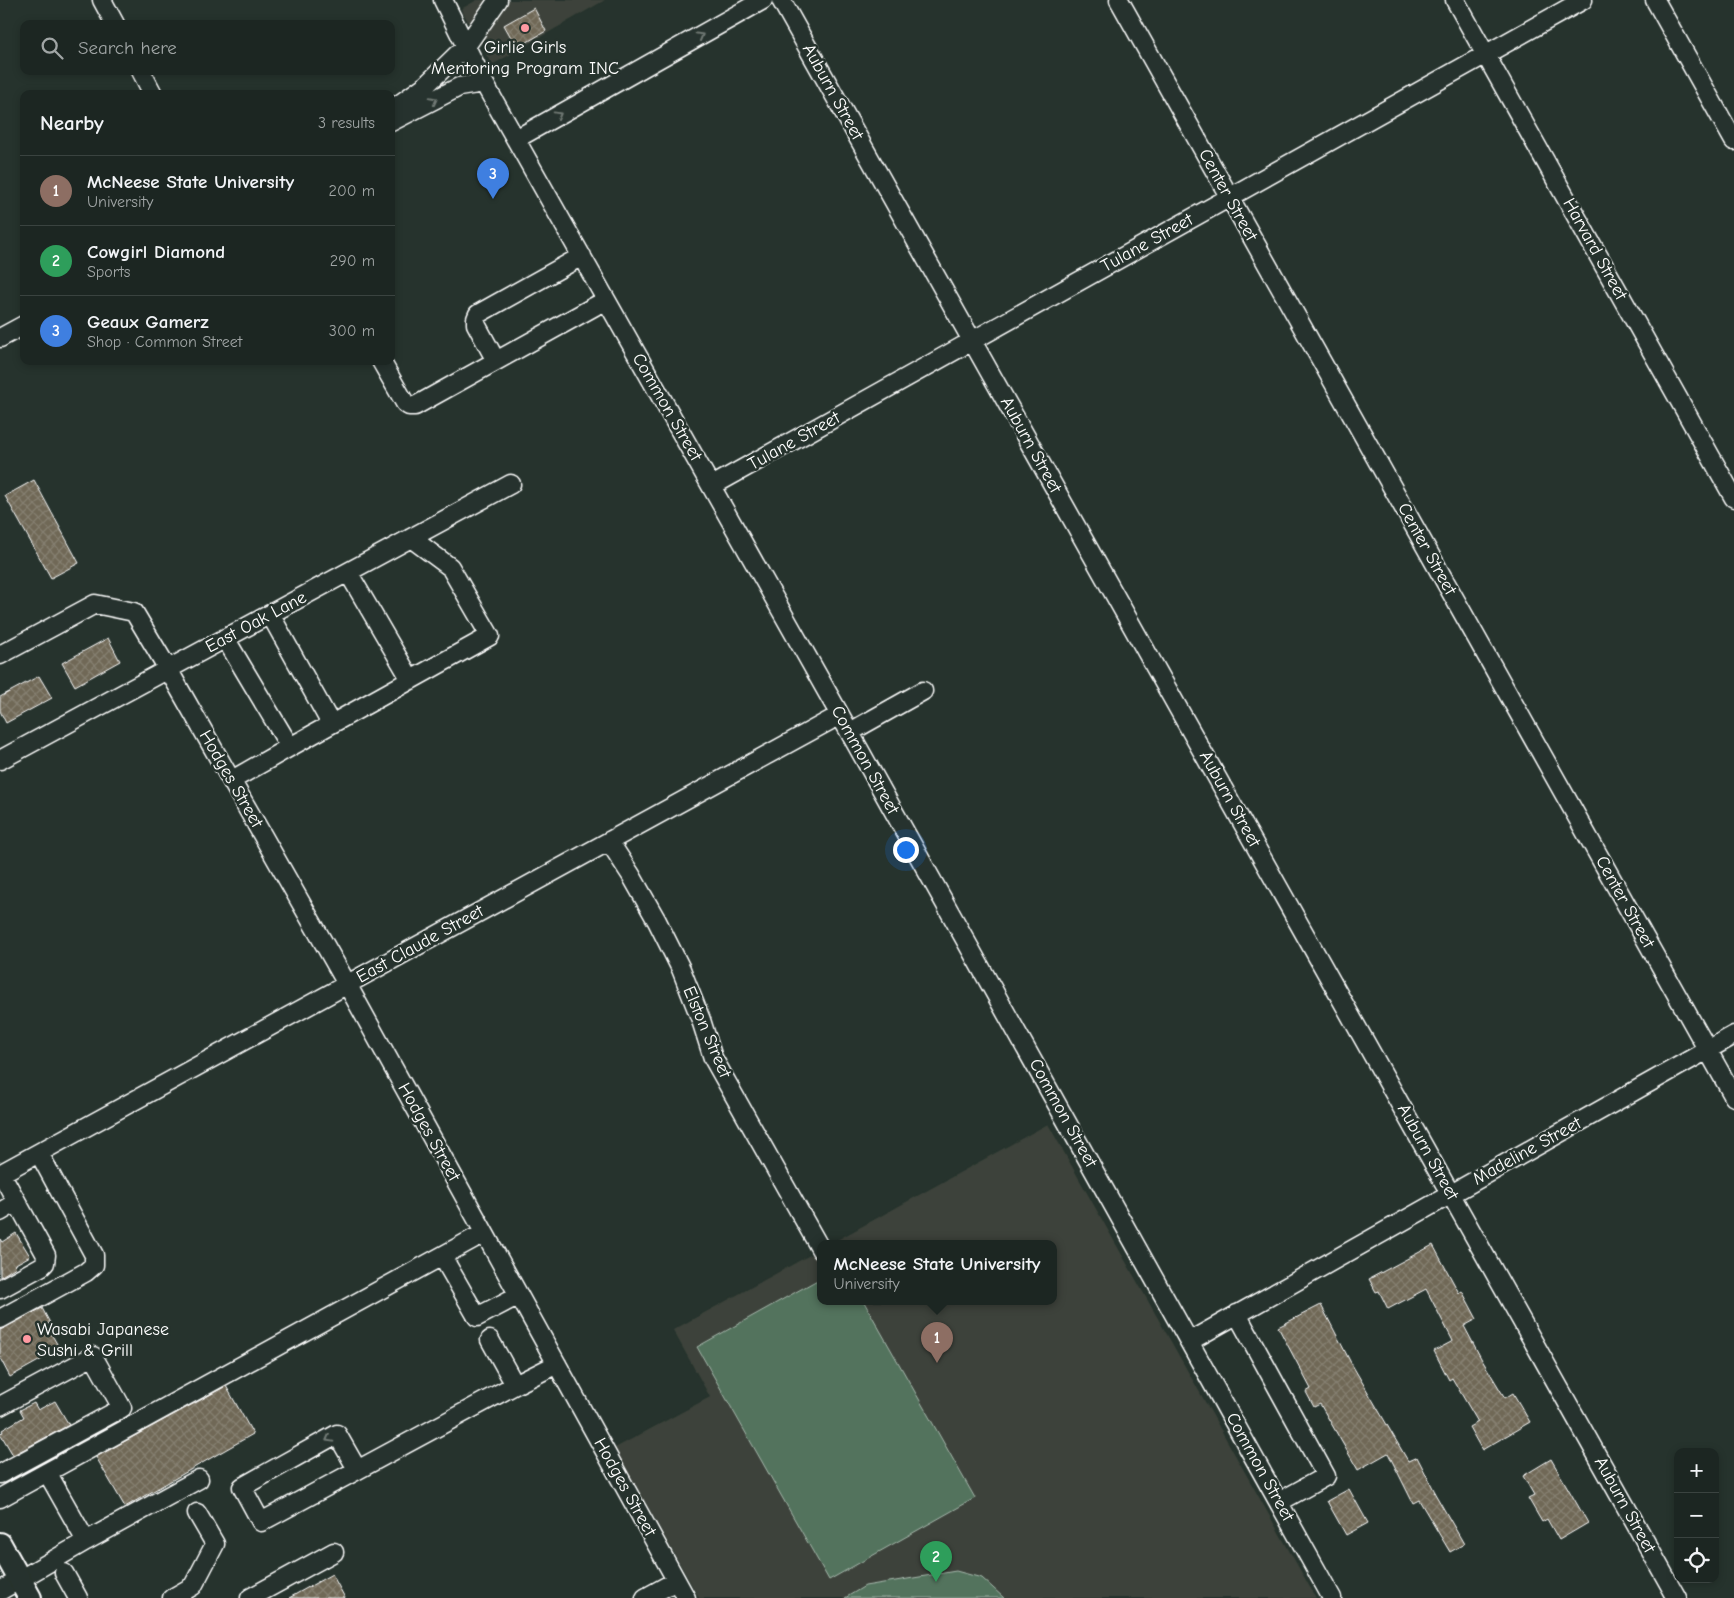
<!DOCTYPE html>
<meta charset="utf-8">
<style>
:root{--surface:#1c2622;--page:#29322f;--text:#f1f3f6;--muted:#a0a5a5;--line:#3a4340;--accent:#ff9aa2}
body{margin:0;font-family:"Comic Neue",sans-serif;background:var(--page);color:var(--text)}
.controls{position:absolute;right:15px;bottom:15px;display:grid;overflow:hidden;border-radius:10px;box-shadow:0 2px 8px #0003}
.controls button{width:45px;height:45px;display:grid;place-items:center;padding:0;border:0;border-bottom:1px solid var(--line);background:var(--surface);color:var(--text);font:25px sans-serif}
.you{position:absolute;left:905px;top:849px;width:18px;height:18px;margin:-12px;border:4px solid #fff;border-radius:50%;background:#1a73e8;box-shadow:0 0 0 8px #1a73e833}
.badge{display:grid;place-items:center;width:32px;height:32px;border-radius:50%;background:var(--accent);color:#fff;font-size:16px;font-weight:700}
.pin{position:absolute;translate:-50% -41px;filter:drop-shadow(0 1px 2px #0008)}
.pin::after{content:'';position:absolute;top:26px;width:18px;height:15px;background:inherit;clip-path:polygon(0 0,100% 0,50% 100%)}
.popup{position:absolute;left:817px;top:1240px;width:240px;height:65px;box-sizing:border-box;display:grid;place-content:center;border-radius:10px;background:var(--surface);filter:drop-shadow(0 1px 4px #0005);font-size:16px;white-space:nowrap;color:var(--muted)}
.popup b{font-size:19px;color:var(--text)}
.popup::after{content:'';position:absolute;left:50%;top:100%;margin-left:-10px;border:10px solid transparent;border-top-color:var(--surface)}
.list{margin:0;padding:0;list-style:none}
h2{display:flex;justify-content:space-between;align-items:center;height:65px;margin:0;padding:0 20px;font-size:21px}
h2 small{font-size:16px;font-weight:400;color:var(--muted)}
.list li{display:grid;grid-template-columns:32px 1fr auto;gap:15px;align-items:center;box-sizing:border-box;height:70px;padding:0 20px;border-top:1px solid var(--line)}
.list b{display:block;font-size:19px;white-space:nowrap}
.list p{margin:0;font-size:16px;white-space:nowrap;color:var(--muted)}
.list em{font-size:16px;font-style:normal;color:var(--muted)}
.icon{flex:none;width:28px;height:28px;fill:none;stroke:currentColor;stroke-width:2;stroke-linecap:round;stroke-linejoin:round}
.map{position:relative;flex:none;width:1734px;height:1598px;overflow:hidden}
.search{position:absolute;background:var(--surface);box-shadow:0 2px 8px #0003;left:20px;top:20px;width:375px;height:55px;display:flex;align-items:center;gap:12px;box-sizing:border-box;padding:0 18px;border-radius:10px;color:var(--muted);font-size:19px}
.panel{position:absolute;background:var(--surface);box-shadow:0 2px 8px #0003;left:20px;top:90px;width:375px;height:275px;border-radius:10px}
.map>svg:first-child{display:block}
</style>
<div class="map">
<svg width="1734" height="1598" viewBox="0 0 1734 1598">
<defs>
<pattern id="building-cross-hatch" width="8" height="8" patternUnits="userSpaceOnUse" patternTransform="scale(1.25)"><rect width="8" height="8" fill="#6f6857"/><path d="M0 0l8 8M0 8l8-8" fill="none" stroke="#857f70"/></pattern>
</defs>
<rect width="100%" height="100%" fill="#26332d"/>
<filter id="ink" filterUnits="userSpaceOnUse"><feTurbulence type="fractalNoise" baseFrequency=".02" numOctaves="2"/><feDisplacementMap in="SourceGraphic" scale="10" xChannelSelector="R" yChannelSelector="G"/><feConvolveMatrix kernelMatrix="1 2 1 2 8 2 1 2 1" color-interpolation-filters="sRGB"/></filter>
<g filter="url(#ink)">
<path fill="#3c433a" d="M477,0H605L492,65L461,9Z
M1048,1124L1316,1598H699L615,1448L710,1397L673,1330L821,1249V1302H1053V1244H830Z"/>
<path fill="#52735d" stroke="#a8b9ae" d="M821,1278V1302H864L975,1498L829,1580L697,1347Z
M956,1571L982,1578L1004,1598H845L865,1586Z"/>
<path fill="url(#building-cross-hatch)" stroke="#fff" d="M534,8L546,31L517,48L504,25Z
M34,480L79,563L51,578L5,496Z
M108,638L120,661L75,686L62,663Z
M39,676L52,698L6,723L0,711V697Z
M16,1233L30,1256L14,1265L16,1267L0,1277V1239L2,1242Z
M1433,1245L1459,1293L1462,1291L1477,1319L1464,1326L1482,1360L1505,1398L1513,1393L1530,1422L1482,1450L1469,1427L1478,1422L1452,1378L1449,1380L1434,1351L1453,1341L1426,1289L1388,1309L1379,1291L1376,1292L1369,1279Z
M1321,1305L1351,1363L1408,1461L1417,1457L1435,1492H1434L1464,1544L1450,1552L1419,1500L1413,1503L1388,1453L1358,1470L1320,1404L1314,1407L1306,1392L1311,1389L1278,1327Z
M42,1308L50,1323L46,1325L60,1349L10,1377L0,1358V1330Z
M226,1386L253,1434L125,1507L96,1457Z
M55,1401L69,1425L13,1455L0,1433L3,1432L2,1430L24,1417L20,1410L34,1403L38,1410Z
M1551,1459L1588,1523L1559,1540L1547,1519L1542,1522L1528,1498L1534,1495L1523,1476Z
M1349,1489L1368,1523L1346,1535L1327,1501Z
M332,1574L345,1598H289Z"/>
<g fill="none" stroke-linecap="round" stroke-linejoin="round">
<defs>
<path id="minor" d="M102,0L115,24
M443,0L484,83L840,715L1332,1598
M781,0L1677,1598
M1119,0L1734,1097
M1455,0L1734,498
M1655,0L1734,141
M141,71L153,94
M391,110L426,85L466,46L498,0
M391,122L459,87L484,83
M516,139L763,0
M0,338L24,325
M381,361L405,403L409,406H415L606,300
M496,361L476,324V319L478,314L582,256
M712,486L1583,0
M348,572L411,680
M270,614L331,724
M225,638L290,747L490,636L450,567L411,538
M0,655L95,604L134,612L168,669L347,984L686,1598
M850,732L923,691
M0,760L511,484
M232,780L290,747
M609,841L631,875L657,921L681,969L701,1020L713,1058L821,1250
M0,1174L840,715
M0,1212L17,1202
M442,1256L477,1317L519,1295
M0,1289L42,1266L45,1263L46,1255L1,1173
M1237,1314L1326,1476L1279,1502
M0,1319L86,1272L94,1265V1255L39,1153
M490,1340L515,1385
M1190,1341L1734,1035
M0,1406L93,1356L122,1408L0,1474
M357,1469L337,1434L242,1487L261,1522L515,1385L557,1364
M0,1498L484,1233
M86,1541L199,1479
M64,1573L78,1598
M0,1591L86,1541L47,1472
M172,1598L193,1586L215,1544L197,1513
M250,1598L334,1552
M645,1598L676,1581"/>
<path id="major" d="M0,1544L30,1598"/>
</defs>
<use href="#minor" stroke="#fff" stroke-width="21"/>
<use href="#major" stroke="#fff" stroke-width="26"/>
<use href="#minor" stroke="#26332d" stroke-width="18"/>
<use href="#major" stroke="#26332d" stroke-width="22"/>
</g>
<defs><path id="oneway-chevron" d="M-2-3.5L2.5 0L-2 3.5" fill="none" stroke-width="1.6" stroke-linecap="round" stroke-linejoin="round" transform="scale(1.25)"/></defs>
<g stroke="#727a76">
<use href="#oneway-chevron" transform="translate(700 36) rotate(-29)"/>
<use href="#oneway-chevron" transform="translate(434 100) rotate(-28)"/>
<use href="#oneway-chevron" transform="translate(558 115) rotate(-29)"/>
<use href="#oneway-chevron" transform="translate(329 1439) rotate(151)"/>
</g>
</g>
<g fill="#ff9aa2" stroke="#26332d" stroke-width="2">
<circle cx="525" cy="28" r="5"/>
<circle cx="27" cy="1339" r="5"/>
</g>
<g text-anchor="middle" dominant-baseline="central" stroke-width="5" stroke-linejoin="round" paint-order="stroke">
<g font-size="18" fill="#fff" stroke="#26332d">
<text x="525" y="47">Girlie Girls<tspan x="525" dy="21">Mentoring Program INC</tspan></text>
<text x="37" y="1329" text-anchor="start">Wasabi Japanese<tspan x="37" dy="21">Sushi &amp; Grill</tspan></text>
</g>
<g font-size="18" fill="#fff" stroke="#26332d">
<text transform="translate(833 92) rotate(61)">Auburn Street</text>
<text transform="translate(1228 195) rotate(61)">Center Street</text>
<text transform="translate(1147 243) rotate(-29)">Tulane Street</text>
<text transform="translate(1595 249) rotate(61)">Harvard Street</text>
<text transform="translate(667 407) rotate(60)">Common Street</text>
<text transform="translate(794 441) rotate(-29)">Tulane Street</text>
<text transform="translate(1031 445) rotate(61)">Auburn Street</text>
<text transform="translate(1427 549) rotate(61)">Center Street</text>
<text transform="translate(256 622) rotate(-28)">East Oak Lane</text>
<text transform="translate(865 760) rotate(61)">Common Street</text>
<text transform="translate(231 779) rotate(60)">Hodges Street</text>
<text transform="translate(1230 799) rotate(61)">Auburn Street</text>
<text transform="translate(1625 902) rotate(61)">Center Street</text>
<text transform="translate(420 944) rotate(-29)">East Claude Street</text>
<text transform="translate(707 1032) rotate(67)">Elston Street</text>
<text transform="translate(1063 1113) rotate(61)">Common Street</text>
<text transform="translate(429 1132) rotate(61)">Hodges Street</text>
<text transform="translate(1527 1151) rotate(-29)">Madeline Street</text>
<text transform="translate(1428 1152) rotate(61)">Auburn Street</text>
<text transform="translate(1260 1467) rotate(61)">Common Street</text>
<text transform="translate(625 1487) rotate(61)">Hodges Street</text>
<text transform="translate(1625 1505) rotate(61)">Auburn Street</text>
</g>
</g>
</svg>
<div class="controls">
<button>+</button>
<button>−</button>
<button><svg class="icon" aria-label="locate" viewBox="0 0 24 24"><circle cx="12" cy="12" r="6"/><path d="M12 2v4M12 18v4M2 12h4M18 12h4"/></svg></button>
</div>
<div class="you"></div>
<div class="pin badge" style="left:937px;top:1363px;background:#8d6e63">1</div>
<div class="popup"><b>McNeese State University</b>University</div>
<div class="pin badge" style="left:936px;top:1582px;background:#2e9e5b">2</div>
<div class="pin badge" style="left:493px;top:199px;background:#3f7fe0">3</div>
<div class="search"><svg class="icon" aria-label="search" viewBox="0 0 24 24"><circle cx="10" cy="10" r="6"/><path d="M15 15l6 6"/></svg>Search here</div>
<section class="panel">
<h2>Nearby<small>3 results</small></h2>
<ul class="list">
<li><span class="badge" style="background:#8d6e63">1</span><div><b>McNeese State University</b><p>University</p></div><em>200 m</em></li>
<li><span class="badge" style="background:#2e9e5b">2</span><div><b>Cowgirl Diamond</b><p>Sports</p></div><em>290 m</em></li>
<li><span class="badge" style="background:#3f7fe0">3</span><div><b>Geaux Gamerz</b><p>Shop · Common Street</p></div><em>300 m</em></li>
</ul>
</section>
</div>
